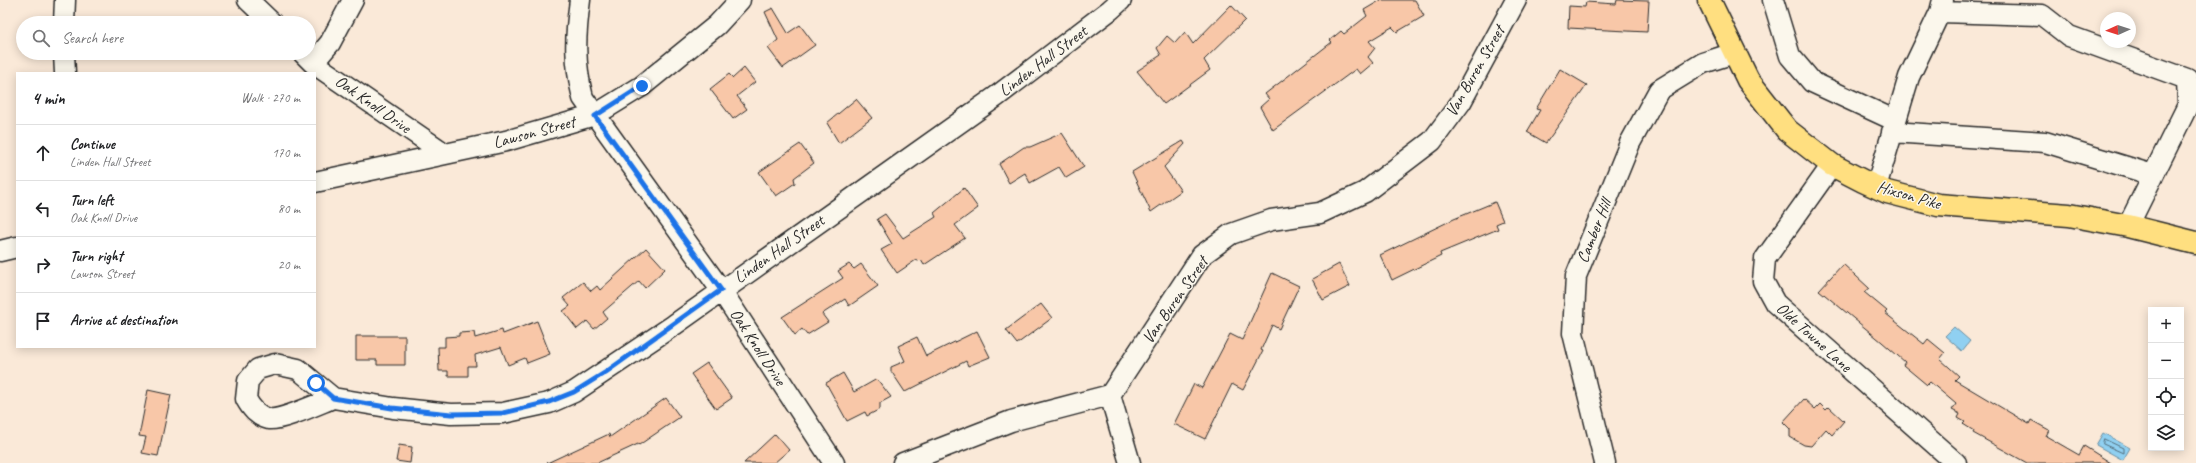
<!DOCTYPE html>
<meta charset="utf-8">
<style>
:root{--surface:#fff;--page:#f6f6f6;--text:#202124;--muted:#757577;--line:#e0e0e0}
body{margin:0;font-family:Caveat,sans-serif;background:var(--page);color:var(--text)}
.controls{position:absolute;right:12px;bottom:12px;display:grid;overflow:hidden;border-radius:0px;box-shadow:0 2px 10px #0003}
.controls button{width:36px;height:36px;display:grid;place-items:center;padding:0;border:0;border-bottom:1px solid var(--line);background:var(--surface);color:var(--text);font:20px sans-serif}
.compass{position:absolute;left:2100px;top:12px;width:36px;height:36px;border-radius:50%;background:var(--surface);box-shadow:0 2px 10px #0003;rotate:267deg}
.stop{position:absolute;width:12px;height:12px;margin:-9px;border:3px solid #1a73e8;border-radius:50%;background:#fff}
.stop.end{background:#1a73e8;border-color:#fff;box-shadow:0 1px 4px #0008}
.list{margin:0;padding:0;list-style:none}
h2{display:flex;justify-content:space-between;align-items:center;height:52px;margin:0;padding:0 16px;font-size:17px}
h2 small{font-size:13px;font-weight:400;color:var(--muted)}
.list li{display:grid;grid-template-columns:26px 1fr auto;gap:12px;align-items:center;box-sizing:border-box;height:56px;padding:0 16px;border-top:1px solid var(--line)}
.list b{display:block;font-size:15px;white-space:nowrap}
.list p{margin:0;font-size:13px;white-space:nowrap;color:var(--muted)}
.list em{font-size:13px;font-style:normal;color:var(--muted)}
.icon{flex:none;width:22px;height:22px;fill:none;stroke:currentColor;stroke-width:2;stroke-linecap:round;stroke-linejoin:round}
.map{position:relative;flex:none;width:2196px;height:463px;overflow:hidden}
.search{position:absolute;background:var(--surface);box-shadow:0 2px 10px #0003;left:16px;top:16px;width:300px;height:44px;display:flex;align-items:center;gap:10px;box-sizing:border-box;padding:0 14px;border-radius:22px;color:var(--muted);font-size:15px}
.panel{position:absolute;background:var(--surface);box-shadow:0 2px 10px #0003;left:16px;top:72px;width:300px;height:276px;border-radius:0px}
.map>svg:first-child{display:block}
</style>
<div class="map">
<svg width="2196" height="463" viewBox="0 0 2196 463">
<rect width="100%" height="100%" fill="#fae9d8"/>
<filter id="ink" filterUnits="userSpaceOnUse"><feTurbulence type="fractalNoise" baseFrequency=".025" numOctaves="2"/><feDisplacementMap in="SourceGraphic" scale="8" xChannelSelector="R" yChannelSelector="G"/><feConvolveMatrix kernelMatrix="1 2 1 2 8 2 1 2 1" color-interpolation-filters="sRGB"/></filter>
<g filter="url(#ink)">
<path fill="#90d0f1" stroke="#688ea2" d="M1954,327L1970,341L1962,351L1945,336Z
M2103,433L2130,448L2123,460L2096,445Z"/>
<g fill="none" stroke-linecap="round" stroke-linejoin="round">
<path stroke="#536d7a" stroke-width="1" d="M2104,439L2123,448V453L2103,444Z"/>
</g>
<path fill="#f8c7a8" stroke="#2b2b2b" d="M1381,0H1415L1424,16L1397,32L1392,27L1369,41L1375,48L1368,57L1373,63L1360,74L1356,69L1273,130L1260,107L1269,99L1265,94L1332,42L1330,40L1341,31L1344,34L1367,16L1364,10Z
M1617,0L1649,1L1647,32L1568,28L1569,6L1585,7L1586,2L1616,4Z
M1231,5L1245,20L1204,60L1210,70L1164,104L1137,71L1161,55L1157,48L1167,36L1175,43L1185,32L1193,44Z
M773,8L788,33L800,25L815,45L783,68L768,48L778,40L765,12Z
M744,68L755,82L737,96L747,109L733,119L710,89L729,74L733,78Z
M1560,69L1587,85L1546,143L1527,132L1540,110L1536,109Z
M856,99L872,118L839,143L827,123Z
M1062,133L1084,167L1066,178L1059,167L1030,183L1025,173L1009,183L999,164L1024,147H1030Z
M1183,141L1185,144L1164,167L1181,191L1151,212L1132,172Z
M800,144L814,163L794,178L795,183L776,196L759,172Z
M964,188L978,208L955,225L965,238L924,265L921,260L918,261L916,260L897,273L881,250L892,244L877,219L885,214L903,238L936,217L934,213Z
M1495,202L1503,221L1496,224L1498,229L1440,253L1441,256L1392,280L1380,255L1454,219Z
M646,248L665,269L645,288L639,281L603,312L607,318L594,329L587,321L577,329L563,311L570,306L563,298L583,282L591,291L597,286L600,290Z
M849,264L854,269L861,264L878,286L849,306L845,299L822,314L828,322L807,335L802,329L795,335L782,317L843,278L838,271Z
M1339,264L1350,286L1323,300L1312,279Z
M1843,264L1869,288L1864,292L1887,311L1885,313L1924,344L1928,339L1945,353L1940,359L1959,376L1955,380L2029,424L2031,420L2049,430L2046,436L2079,455L2084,446L2111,463H2027L1973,433L1974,431L1963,424L1965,422L1958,418L1960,414L1952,410L1956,404L1930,382L1927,385L1903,365L1905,362L1882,342L1819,290Z
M1272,273L1299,286L1279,329L1272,325L1261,350L1263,351L1243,390L1232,384L1205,439L1174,424L1194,384L1202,388L1230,334L1242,340Z
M1041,304L1052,318L1017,344L1006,330Z
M537,321L550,354L527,363L525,358L508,365L501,347L475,355L476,366H468V376H448V371H439L438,347H445V337L459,336V333L474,332L475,338L502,330L503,334Z
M977,331L990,357L968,366L966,361L905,392L891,371V367L905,361L898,346L917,337L926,356Z
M356,336H405V365H377V360H356Z
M707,363L732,398L716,409L691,374Z
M843,373L854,392L877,379L891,397L880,403V409L867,416L865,412L847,421L826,383Z
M148,390L171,395L158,456L142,453L146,437L139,436Z
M666,398L680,417L639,445L638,444L597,463H547L609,434L610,437Z
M1804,399L1815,409L1820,404L1826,410L1829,407L1844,421L1832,435L1826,429L1811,446L1804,445L1790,437V429L1783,422Z
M775,434L789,450L774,463H744Z
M399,445L412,447L410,463L396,461Z"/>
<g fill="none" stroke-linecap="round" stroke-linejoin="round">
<defs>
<path id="minor" d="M248,0L272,23
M580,0C575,37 574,62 583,98L721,290L834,463
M1773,0L1790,56L1812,82L1896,121
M1940,12L2042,15L2069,36L2187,79L2188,105L2128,226
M64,23L65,0
M64,53L65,73
M303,53L313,63L444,153
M313,63L330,43L353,0
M1892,132L2045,142L2153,175
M1832,165L1765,259L1763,281L1775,303L1956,463
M315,182L506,141L595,115L642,86L717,25L740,0
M1876,187L1909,77L1940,12L1943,0
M0,251L17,247
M1110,395L1130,463
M333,398C320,403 281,421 269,419C257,416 251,408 246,399L248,381L258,369L275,364L298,369L333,398L393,408L451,414L503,413L549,403L574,392L674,325L997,96L1110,10L1121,0
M903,463L1011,421L1110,395L1202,255L1231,234L1271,220L1320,213L1365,192L1432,141L1461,102L1516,0
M1605,463L1573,333L1576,276L1630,143L1659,90L1703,63L1734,53"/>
<path id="major" d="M1709,0L1748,80L1787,130L1832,165L1863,181L1887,192L1938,205L2069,215L2128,226L2196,243"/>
</defs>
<use href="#minor" stroke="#2b2b2b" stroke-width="23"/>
<use href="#major" stroke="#2b2b2b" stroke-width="25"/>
<use href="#minor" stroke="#fbf7ec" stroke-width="20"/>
<use href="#major" stroke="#ffdf80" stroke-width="22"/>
</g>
</g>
<g fill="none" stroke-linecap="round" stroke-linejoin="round" filter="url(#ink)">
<path stroke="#1a73e8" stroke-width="5" d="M316,383L333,398L392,408L451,414L503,413L549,402L574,392L606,372L721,290L595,116L642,86"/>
</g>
<g text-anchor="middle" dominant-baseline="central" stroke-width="3" stroke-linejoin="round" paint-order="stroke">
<g font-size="17" fill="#2b2b2b" stroke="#fbf7ec">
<text transform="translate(1043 61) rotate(-37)">Linden Hall Street</text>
<text transform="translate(1475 71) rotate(-60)">Van Buren Street</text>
<text transform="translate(373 104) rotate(35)">Oak Knoll Drive</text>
<text transform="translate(534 132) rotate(-15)">Lawson Street</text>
<text transform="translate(1909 195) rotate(16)">Hixson Pike</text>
<text transform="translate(1594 231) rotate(-68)">Camber Hill</text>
<text transform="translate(779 249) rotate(-35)">Linden Hall Street</text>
<text transform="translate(1175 300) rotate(-55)">Van Buren Street</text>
<text transform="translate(1814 337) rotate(42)">Olde Towne Lane</text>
<text transform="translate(758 347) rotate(57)">Oak Knoll Drive</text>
</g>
</g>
</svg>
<div class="controls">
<button>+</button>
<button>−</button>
<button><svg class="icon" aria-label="locate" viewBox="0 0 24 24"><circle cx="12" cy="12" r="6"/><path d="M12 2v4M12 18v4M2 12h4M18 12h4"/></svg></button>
<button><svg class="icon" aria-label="layers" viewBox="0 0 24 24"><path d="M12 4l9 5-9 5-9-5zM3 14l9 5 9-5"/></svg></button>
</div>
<svg class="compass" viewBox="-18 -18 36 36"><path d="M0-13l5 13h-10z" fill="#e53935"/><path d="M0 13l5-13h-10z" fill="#757577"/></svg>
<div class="stop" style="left:316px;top:383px"></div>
<div class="stop end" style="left:642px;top:86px"></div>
<div class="search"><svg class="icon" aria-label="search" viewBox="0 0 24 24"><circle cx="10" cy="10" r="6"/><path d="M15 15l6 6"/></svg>Search here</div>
<section class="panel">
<h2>4 min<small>Walk · 270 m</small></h2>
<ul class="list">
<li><svg class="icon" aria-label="ahead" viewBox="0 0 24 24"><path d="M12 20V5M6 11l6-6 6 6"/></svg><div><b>Continue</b><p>Linden Hall Street</p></div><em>170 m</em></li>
<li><svg class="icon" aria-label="left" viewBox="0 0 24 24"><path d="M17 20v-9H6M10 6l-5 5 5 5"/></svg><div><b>Turn left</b><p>Oak Knoll Drive</p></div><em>80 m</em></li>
<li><svg class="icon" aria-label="right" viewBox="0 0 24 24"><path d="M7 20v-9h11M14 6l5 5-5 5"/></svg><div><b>Turn right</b><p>Lawson Street</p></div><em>20 m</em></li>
<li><svg class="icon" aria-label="arrive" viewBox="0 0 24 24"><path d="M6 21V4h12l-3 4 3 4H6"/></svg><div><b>Arrive at destination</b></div></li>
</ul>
</section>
</div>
